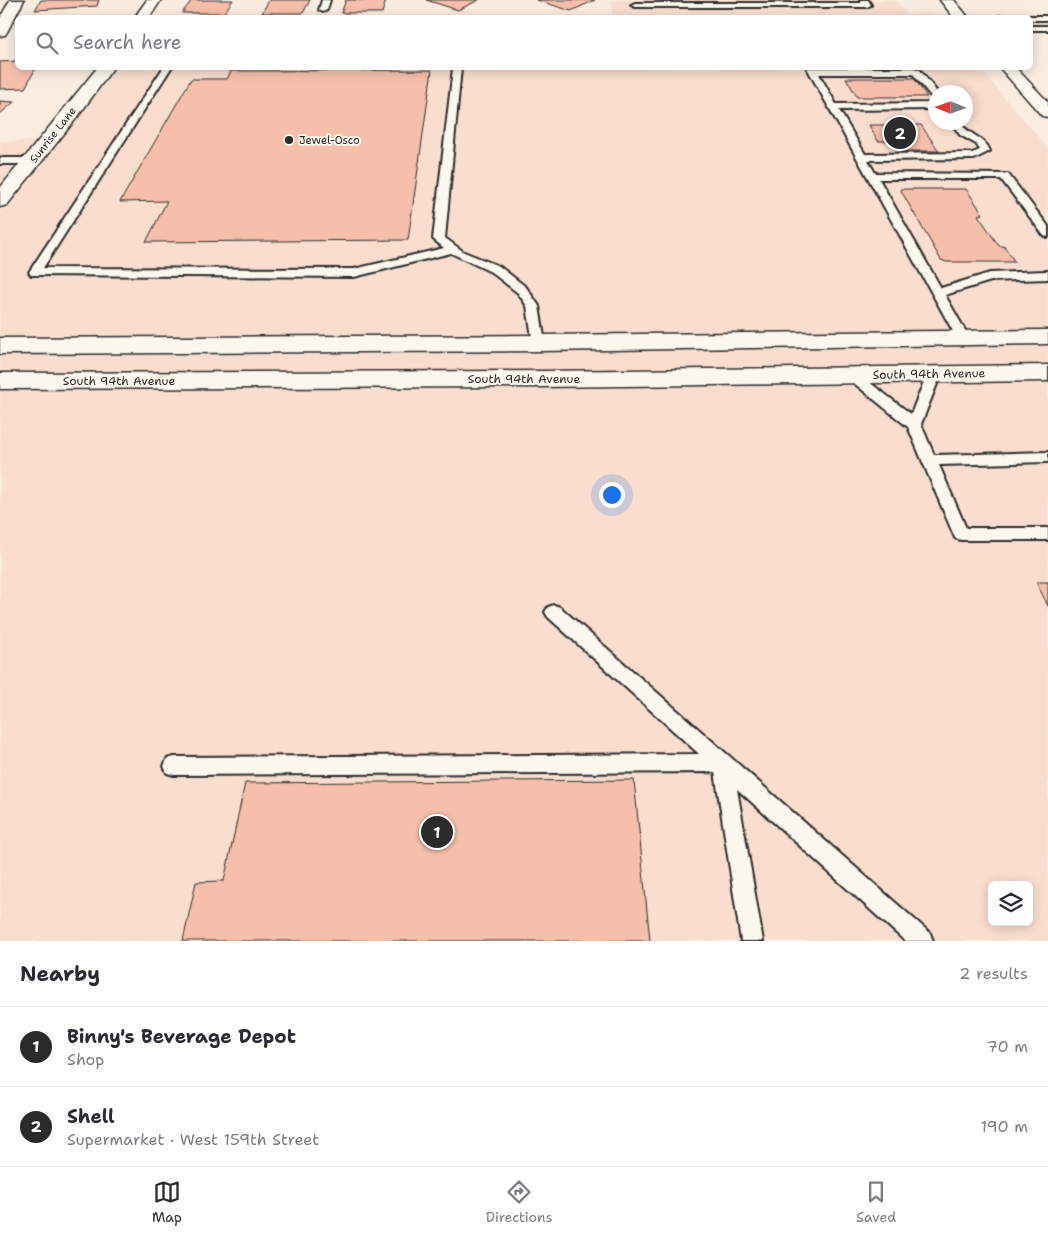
<!DOCTYPE html>
<meta charset="utf-8">
<style>
:root{--surface:#fff;--page:#f7f7f7;--text:#2b2b33;--muted:#7c7c81;--line:#e1e1e2;--accent:#2b2b2b}
body{margin:0;font-family:"Shantell Sans",sans-serif;background:var(--page);color:var(--text)}
.controls{position:absolute;right:15px;bottom:15px;display:grid;overflow:hidden;border-radius:8px;box-shadow:0 2px 12px #0003}
.controls button{width:45px;height:45px;display:grid;place-items:center;padding:0;border:0;border-bottom:1px solid var(--line);background:var(--surface);color:var(--text);font:25px sans-serif}
.compass{position:absolute;left:928px;top:85px;width:45px;height:45px;border-radius:50%;background:var(--surface);box-shadow:0 2px 12px #0003;rotate:271deg}
.you{position:absolute;left:611px;top:494px;width:18px;height:18px;margin:-12px;border:4px solid #fff;border-radius:50%;background:#1a73e8;box-shadow:0 0 0 8px #1a73e833}
.badge{display:grid;place-items:center;width:32px;height:32px;border-radius:50%;background:var(--accent);color:#fff;font-size:16px;font-weight:700}
.pin{position:absolute;translate:-50% -50%;border:2px solid #fff;box-shadow:0 1px 5px #0006}
.list{margin:0;padding:0;list-style:none}
h2{display:flex;justify-content:space-between;align-items:center;height:65px;margin:0;padding:0 20px;font-size:21px}
h2 small{font-size:16px;font-weight:400;color:var(--muted)}
.list li{display:grid;grid-template-columns:32px 1fr auto;gap:15px;align-items:center;box-sizing:border-box;height:80px;padding:0 20px;border-top:1px solid var(--line)}
.list b{display:block;font-size:19px;white-space:nowrap}
.list p{margin:0;font-size:16px;white-space:nowrap;color:var(--muted)}
.list em{font-size:16px;font-style:normal;color:var(--muted)}
.icon{flex:none;width:28px;height:28px;fill:none;stroke:currentColor;stroke-width:2;stroke-linecap:round;stroke-linejoin:round}
.map{position:relative;flex:none;width:1048px;height:941px;overflow:hidden}
.search{position:absolute;background:var(--surface);box-shadow:0 2px 12px #0003;left:15px;right:15px;top:15px;height:55px;display:flex;align-items:center;gap:12px;box-sizing:border-box;padding:0 18px;border-radius:8px;color:var(--muted);font-size:19px}
.sheet{height:225px;background:var(--surface)}
nav{display:flex;justify-content:space-around;align-items:center;box-sizing:border-box;height:70px;border-top:1px solid var(--line);background:var(--surface);font-size:14px;color:var(--muted)}
nav a{display:grid;justify-items:center;gap:2px}
nav .on{color:var(--accent)}
.map>svg:first-child{display:block}
</style>
<div class="map">
<svg width="1048" height="941" viewBox="0 0 1048 941">
<rect width="100%" height="100%" fill="#faecdf"/>
<filter id="ink" filterUnits="userSpaceOnUse"><feTurbulence type="fractalNoise" baseFrequency=".02" numOctaves="2"/><feDisplacementMap in="SourceGraphic" scale="10" xChannelSelector="R" yChannelSelector="G"/><feConvolveMatrix kernelMatrix="1 2 1 2 8 2 1 2 1" color-interpolation-filters="sRGB"/></filter>
<g filter="url(#ink)">
<path fill="#f9decf" fill-rule="evenodd" d="M611,0H896L907,15L933,14L935,17H613Z
M94,68H979L1048,148V941H0V141H36ZM936,92H966V122H936ZM992,885H1029V922H992Z"/>
<path fill="#f6bfab" stroke="#2b2b2b" d="M41,0H99L97,6L35,10Z
M192,0H233L224,13H182Z
M269,0H310L303,13H262Z
M346,0H386L382,13H341Z
M426,0H479L458,10Z
M537,0H595L571,11Z
M18,61V68H36L25,88L0,89V62Z
M432,70L408,240L146,242L167,201L120,202L191,79H227L231,71Z
M846,78H914L927,97H857Z
M0,101L14,102L0,114Z
M869,125H921L939,151H902L897,141H878Z
M900,189H966L983,214L978,215L999,246H1004L1015,262H946L941,260Z
M1036,582H1048V606Z
M634,780L650,941H183L196,882L224,881L245,783Z"/>
<g fill="none" stroke-linecap="round" stroke-linejoin="round">
<defs>
<path id="service" d="M322,0H330L327,10L323,12L319,10Z
M860,0H868L871,5L867,7H635L631,5L635,3H862Z
M1000,16H1048V20H1030V18H996Z
M1030,26H1048V30H1030Z
M163,68H171L43,268L354,269L444,248L433,239L453,68H461L445,238L464,252L499,266L526,287L539,306L545,343L544,346H534L533,343L527,306L518,293L491,272L451,253L354,277L31,275L29,272Z
M807,68H914L920,70L937,92H936V100L933,99L913,74H819L836,104L936,103V109L839,110L865,154L972,153L980,150L976,144L960,135L951,122H960C968,136 985,136 990,151L974,159L868,160L875,173L1008,174L1048,226V237L1044,236L1001,179H879L941,288L990,273L1048,271V279L991,281L945,295L970,339L964,343L959,342Z
M0,158H33L38,161L33,164H0Z
M934,370L939,371L941,374L921,424L934,455L1048,452V462L939,465L966,528H1048V540H961L955,538L908,427L844,375L846,372H856L911,414L927,374L929,371Z
M554,605L560,607L930,933L933,941H905L737,789L763,941H741L715,772L174,775L167,773L164,766L167,759L174,757L699,754L548,617L545,612L548,607Z"/>
<path id="minor" d="M10,0H24L7,32L5,35L0,36V18Z
M147,0H161L149,18H134Z
M97,68H113L79,115L7,205L0,207V188Z"/>
<path id="tertiary" d="M1048,330V344L539,351L0,354V338L539,335Z
M1048,365V381L541,387L0,389V373L541,371Z"/>
<path id="primary" d="M940,0H954L969,18H954Z
M1000,68H1016L1048,102V117L1042,116Z"/>
</defs>
<use href="#service" stroke="#2b2b2b" stroke-width="4"/>
<use href="#minor" stroke="#2b2b2b" stroke-width="3"/>
<use href="#tertiary" stroke="#2b2b2b" stroke-width="3"/>
<use href="#primary" stroke="#2b2b2b" stroke-width="3"/>
<use href="#service" fill="#fbf7ec" fill-rule="evenodd"/>
<use href="#minor" fill="#fbf7ec" fill-rule="evenodd"/>
<use href="#tertiary" fill="#fbf7ec" fill-rule="evenodd"/>
<use href="#primary" fill="#fbf7ec" fill-rule="evenodd"/>
</g>
</g>
<circle fill="#2b2b2b" stroke="#fbf7ec" stroke-width="2" cx="289" cy="140" r="5"/>
<g text-anchor="middle" dominant-baseline="central" stroke-width="4" stroke-linejoin="round" paint-order="stroke">
<g font-size="11" fill="#2b2b2b" stroke="#fbf7ec">
<text transform="translate(53 135) rotate(-52)">Sunrise Lane</text>
</g>
<g font-size="11" fill="#2b2b2b" stroke="#fbf7ec" text-anchor="start">
<text x="299" y="140">Jewel-Osco</text>
</g>
<g font-size="12" fill="#2b2b2b" stroke="#fbf7ec">
<text transform="translate(929 374) rotate(-1)">South 94th Avenue</text>
<text x="524" y="379">South 94th Avenue</text>
<text x="119" y="381">South 94th Avenue</text>
</g>
</g>
</svg>
<div class="controls">
<button><svg class="icon" aria-label="layers" viewBox="0 0 24 24"><path d="M12 4l9 5-9 5-9-5zM3 14l9 5 9-5"/></svg></button>
</div>
<svg class="compass" viewBox="-18 -18 36 36"><path d="M0-13l5 13h-10z" fill="#e53935"/><path d="M0 13l5-13h-10z" fill="#7c7c81"/></svg>
<div class="you"></div>
<div class="pin badge" style="left:437px;top:832px">1</div>
<div class="pin badge" style="left:900px;top:133px">2</div>
<div class="search"><svg class="icon" aria-label="search" viewBox="0 0 24 24"><circle cx="10" cy="10" r="6"/><path d="M15 15l6 6"/></svg>Search here</div>
</div>
<section class="sheet">
<h2>Nearby<small>2 results</small></h2>
<ul class="list">
<li><span class="badge">1</span><div><b>Binny's Beverage Depot</b><p>Shop</p></div><em>70 m</em></li>
<li><span class="badge">2</span><div><b>Shell</b><p>Supermarket · West 159th Street</p></div><em>190 m</em></li>
</ul>
</section>
<nav>
<a class="on"><svg class="icon" aria-label="map" viewBox="0 0 24 24"><path d="M3 6l6-2 6 2 6-2v14l-6 2-6-2-6 2zM9 4v14M15 6v14"/></svg>Map</a>
<a><svg class="icon" aria-label="directions" viewBox="0 0 24 24"><path d="M12 3l9 9-9 9-9-9zM9 14v-3h6M13 9l2 2-2 2"/></svg>Directions</a>
<a><svg class="icon" aria-label="saved" viewBox="0 0 24 24"><path d="M7 4h10v16l-5-4-5 4z"/></svg>Saved</a>
</nav>
